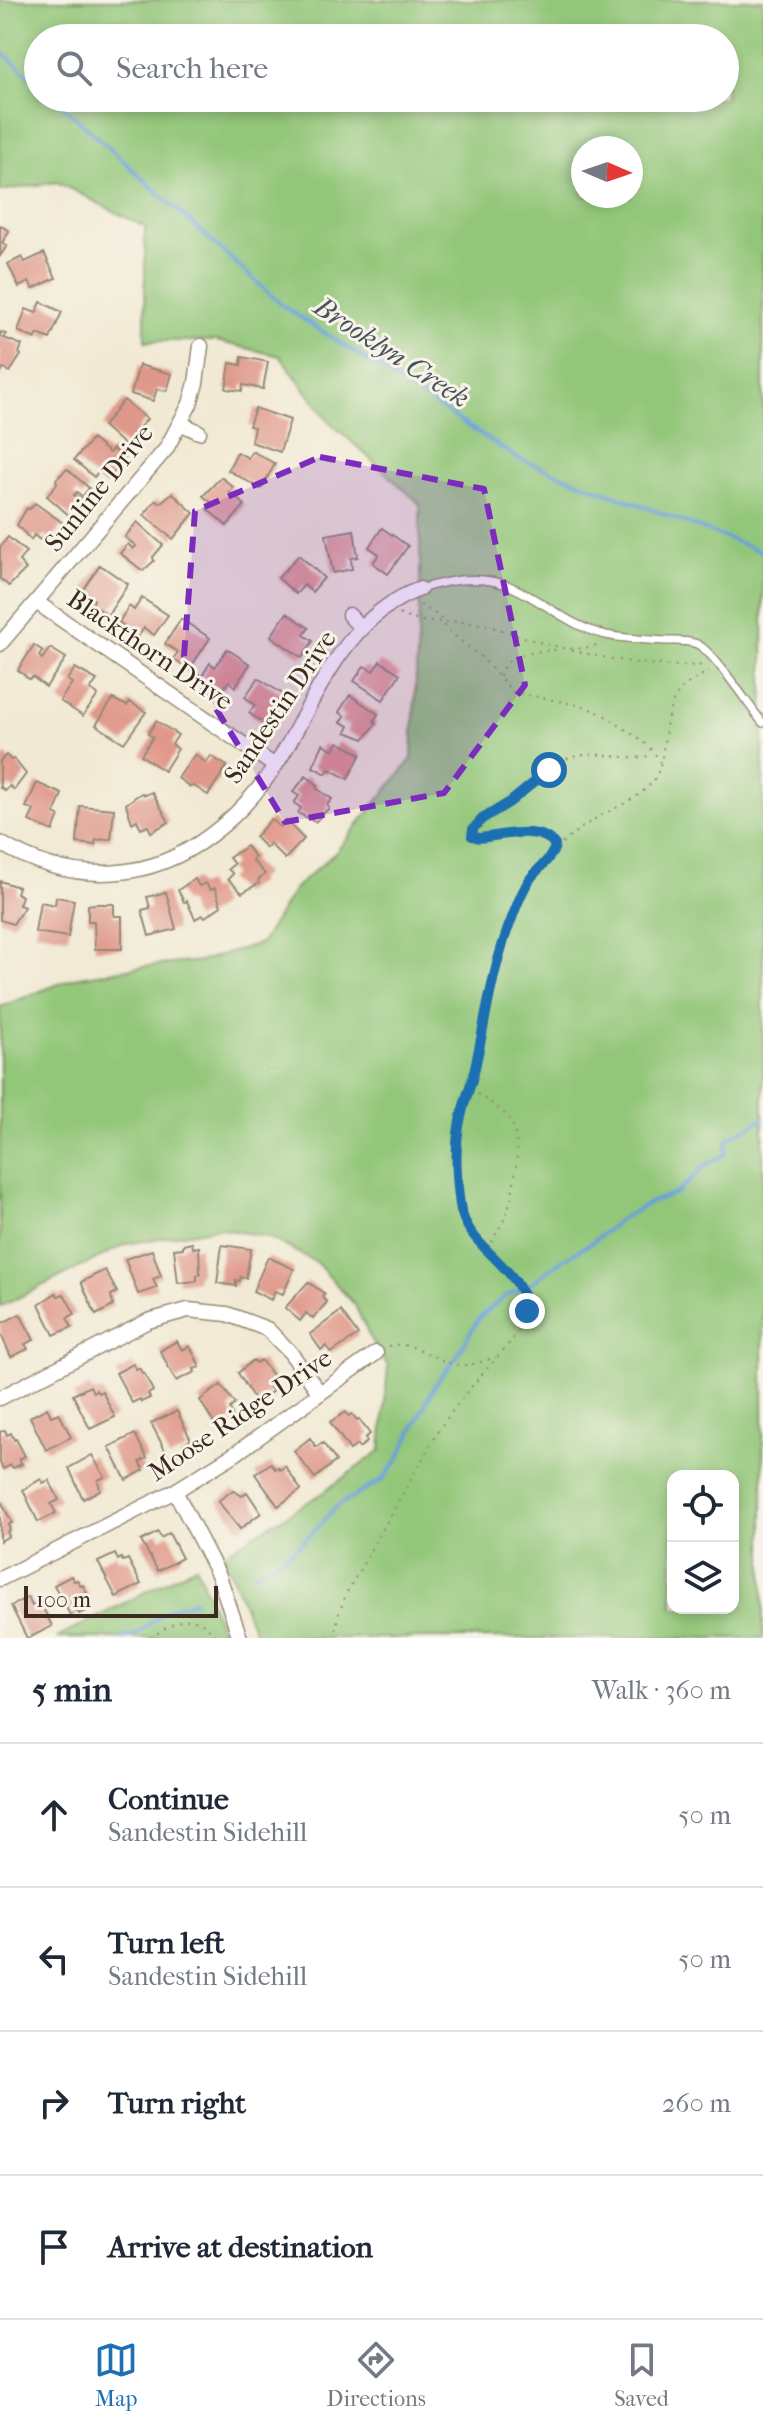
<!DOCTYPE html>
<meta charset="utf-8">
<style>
:root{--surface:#fff;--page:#f2f2f3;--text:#1f2937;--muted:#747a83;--line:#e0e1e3;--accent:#1f6fb2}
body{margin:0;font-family:"IM FELL French Canon",serif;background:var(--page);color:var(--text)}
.controls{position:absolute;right:24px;bottom:24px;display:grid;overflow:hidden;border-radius:16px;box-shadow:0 4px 12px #0003}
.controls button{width:72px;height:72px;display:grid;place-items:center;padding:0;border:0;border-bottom:2px solid var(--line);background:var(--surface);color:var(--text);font:40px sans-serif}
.compass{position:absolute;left:571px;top:136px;width:72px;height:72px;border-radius:50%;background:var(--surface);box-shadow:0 4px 12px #0003;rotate:92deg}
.scale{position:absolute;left:24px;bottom:20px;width:194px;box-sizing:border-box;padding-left:8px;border:4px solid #3b2a1e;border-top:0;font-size:22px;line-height:28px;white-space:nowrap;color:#3b2a1e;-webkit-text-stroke:6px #f7f3e8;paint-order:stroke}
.stop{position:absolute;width:24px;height:24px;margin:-18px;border:6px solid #1f6fb2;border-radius:50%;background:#fff}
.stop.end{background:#1f6fb2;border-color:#fff;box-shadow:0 2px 8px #0008}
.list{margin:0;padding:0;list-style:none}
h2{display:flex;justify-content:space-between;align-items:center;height:104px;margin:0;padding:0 32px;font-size:34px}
h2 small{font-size:26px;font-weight:400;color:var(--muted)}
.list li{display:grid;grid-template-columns:52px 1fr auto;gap:24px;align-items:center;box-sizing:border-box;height:144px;padding:0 32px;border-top:2px solid var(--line)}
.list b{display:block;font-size:30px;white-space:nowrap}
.list p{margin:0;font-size:26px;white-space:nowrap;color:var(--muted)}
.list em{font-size:26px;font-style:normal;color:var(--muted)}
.icon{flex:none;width:44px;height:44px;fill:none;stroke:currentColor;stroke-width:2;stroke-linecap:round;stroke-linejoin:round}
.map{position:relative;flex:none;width:763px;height:1638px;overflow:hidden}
.search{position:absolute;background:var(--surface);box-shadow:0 4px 12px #0003;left:24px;right:24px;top:24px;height:88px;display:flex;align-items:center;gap:20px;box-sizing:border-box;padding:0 28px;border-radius:44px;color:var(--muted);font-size:30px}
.sheet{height:680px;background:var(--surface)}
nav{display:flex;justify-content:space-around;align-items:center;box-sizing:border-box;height:112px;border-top:2px solid var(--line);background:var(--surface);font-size:22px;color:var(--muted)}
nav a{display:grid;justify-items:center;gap:4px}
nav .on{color:var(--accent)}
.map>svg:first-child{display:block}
</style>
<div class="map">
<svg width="763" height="1638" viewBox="0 0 763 1638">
<rect width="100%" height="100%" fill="#f7f3e8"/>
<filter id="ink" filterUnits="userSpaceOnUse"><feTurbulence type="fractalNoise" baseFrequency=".0125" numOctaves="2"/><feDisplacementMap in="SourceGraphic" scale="16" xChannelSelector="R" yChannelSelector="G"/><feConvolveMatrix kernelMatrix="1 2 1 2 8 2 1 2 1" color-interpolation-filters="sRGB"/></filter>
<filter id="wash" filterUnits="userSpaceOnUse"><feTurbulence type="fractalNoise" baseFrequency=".006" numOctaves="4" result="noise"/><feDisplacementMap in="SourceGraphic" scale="32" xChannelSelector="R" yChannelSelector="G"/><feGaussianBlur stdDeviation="1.8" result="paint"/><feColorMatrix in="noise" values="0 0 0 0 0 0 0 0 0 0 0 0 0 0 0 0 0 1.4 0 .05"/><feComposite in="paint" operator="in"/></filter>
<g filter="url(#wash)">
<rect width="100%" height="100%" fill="#f1e9d3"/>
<path fill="#92c678" stroke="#66784b" stroke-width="2" fill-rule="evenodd" d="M0,0H763V1638H257L223,1554L321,1494L381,1450L388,1366L372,1342L355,1305L316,1262L268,1237L217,1228L126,1244L0,1307V1007L74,978L139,967L201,961L261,943L295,888L337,851L412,759L420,589V504L329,421L280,356L216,341H145V227L57,182L0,191ZM38,38H725V98H38ZM583,148H631V196H583ZM673,1476H733V1608H673Z
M196,1566L225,1638H57Z"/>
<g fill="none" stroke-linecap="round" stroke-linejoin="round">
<path stroke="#689fd6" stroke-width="4" d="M0,50L38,84
M54,98L283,306L517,458L763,552
M255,1573L290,1553L314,1531L336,1507L382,1480L397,1461L436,1383L456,1358L478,1319L504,1297L532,1283L559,1262L594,1241L619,1220L651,1202L677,1193L706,1165L726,1154L727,1139L763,1119
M123,1638L135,1635L168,1609L195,1601"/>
</g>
<g id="blocks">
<path fill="#e0988a" d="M0,225L9,231L2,243L7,246L0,256Z
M44,253L56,278L33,289L29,282L19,287L8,264L22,257L25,262Z
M41,302L62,312L50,339L38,334L35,339L18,331L26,309L36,313Z
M0,332L6,334L4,338L22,345L19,353L21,355L14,366L10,372L3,368L0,375Z
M242,357L268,362L263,389L243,385L242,391L226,389L230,363L241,365Z
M139,365L172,374L167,391L157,389L153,401L131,394Z
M124,400L147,419L137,430L143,436L131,451L103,426Z
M255,408L290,420L280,452L251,442L254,427L249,426Z
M92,439L109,453L113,449L124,459L109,479L99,471L94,477L74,460Z
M252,451L275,464L261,489L228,470L237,452L248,458Z
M67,469L89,488L82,497L77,492L74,495L84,504L72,518L47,496L57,484L56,479Z
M221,477L233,487L229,492L245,505L227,526L207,509L212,503L203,496Z
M172,493L194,513L173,539L144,515L156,500L160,503Z
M35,503L63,523L52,540L45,535L40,540L34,535L31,540L17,525L27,508L30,509Z
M137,522L163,545L153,557L154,561L143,571L120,553L128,544L133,549L136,546L125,537Z
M382,528L408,546L388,574L373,563L379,554L369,547Z
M354,530L358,557L351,558L352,569L333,573L326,535Z
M8,537L26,552L19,561L26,569L9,586L0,579V547Z
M299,555L324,578L312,592L304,585L296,594L278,578Z
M100,565L128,584L108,615L92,604L94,600L83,590Z
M142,598L168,615L154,635L144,628L138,637L119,622L129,606L134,610Z
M287,613L309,628L304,635L313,641L302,658L271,636Z
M181,619L210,638L189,670L173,659L178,652L165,644Z
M34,645L43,651L39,656L42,659L50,648L66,658L46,687L33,677L29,679L18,670Z
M227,649L250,664L235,687L229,681L222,691L202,676L210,663L215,667Z
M380,661L400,674L383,700L354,681L364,666L373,671Z
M75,668L97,680L90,690L98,695L83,716L60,701L72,683L67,680Z
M258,678L284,695L265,724L249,713L255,705L245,697Z
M350,695L378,714L374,721L376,724L364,739L346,732L349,726L341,722L345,716L339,712Z
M113,699L127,706L130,702L146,712L124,743L96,725Z
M156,721L178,735L172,744L178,749L164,771L141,755L153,737L148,734Z
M338,742L361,754L348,779L329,769L326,774L313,767L323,744L334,750Z
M195,754L206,763L211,756L227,766L208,795L194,786L190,787L178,778Z
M6,755L11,760L14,759L26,774L14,790L10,786L5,791L1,787L0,789V761Z
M306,776L318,785L316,788L332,799L327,805L329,808L315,822L298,813L301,808L294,803L299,796L293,792Z
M37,783L62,794L54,814L59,816L53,831L29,821L34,810L26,807Z
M152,792L169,822L151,832L148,826L141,829L137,820L132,823L126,804L138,795L142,793L145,795Z
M80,806L114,809L111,839L96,840L95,845L77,843Z
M271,819L280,827L286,821L304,839L285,859L270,844L266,848L255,837Z
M246,846L255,857L252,860L265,874L258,880L259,883L242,893L228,879L233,874L228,869L234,864L229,858Z
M195,879L199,886L206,883L210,890L215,888L221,906L205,917L203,915L195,919L187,901L184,902L178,890Z
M0,881L18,887L16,893L22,896L19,905L24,907L13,924L0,920Z
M166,892L176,929L149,936L142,910L150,908L147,897Z
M56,897L74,900L68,937L35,932L40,902L55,905Z
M94,904H114V916H122V949H95L94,921H88V905Z
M192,1243L193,1248L199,1247L200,1274L197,1275V1281L178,1283L174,1249L183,1248V1245Z
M222,1245L251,1249L246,1278L241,1277L240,1281L236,1280V1286L217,1283Z
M152,1250L161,1276L153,1279L157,1288L138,1294L125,1259Z
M268,1257L294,1269L283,1294L275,1291L271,1300L253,1291Z
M105,1270L117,1292L111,1295L113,1306L96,1315L81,1282Z
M308,1282L325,1294L322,1297L327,1302L313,1319L306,1313L300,1321L285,1308Z
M56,1293L58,1296L64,1294L75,1314L67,1318L72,1327L54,1335L39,1304Z
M341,1311L358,1335L331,1353L326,1346L321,1350L310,1334Z
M20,1314L34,1340L25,1344L28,1349L11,1357L0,1332V1324Z
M177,1341L182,1350L190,1346L200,1367L194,1369L195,1372L176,1381L160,1351Z
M253,1360L256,1363L261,1360L274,1378L267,1383L273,1391L256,1402L238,1373Z
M133,1364L136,1369L139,1368L143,1374L144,1373L153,1391L148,1394L150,1398L141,1402L140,1399L132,1403L116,1373Z
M221,1385L235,1404L230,1408L233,1418L218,1430L200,1400Z
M90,1386L93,1392L96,1390L98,1393L102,1391L115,1417L90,1429L73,1395Z
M47,1408L51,1416L59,1413L71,1437L46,1450L30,1417Z
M177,1411L191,1440L183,1444L186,1450L169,1458L151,1423Z
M346,1412L349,1416L352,1414L357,1420L359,1419L370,1434L365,1438L367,1442L359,1448L357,1445L350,1450L330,1422Z
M5,1430L7,1435L11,1433L14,1440L16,1439L25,1456L19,1459L22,1464L13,1468L11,1465L3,1469L0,1463V1432Z
M135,1434L147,1458L140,1462L144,1470L126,1480L109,1447Z
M310,1438L316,1447L323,1443L336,1461L315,1478L294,1451Z
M92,1455L105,1477L98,1480L100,1490L83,1499L69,1468Z
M271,1463L275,1469L278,1467L280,1470L285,1466L301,1490L278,1506L255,1474Z
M41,1479L43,1483L49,1480L59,1500L51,1504L56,1513L38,1522L23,1490Z
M233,1490L242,1496L247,1492L261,1513L240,1529L218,1501Z
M0,1499L12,1523L8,1525L10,1530L7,1531L9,1536L0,1541Z
M158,1532L161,1538L169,1533L182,1558L158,1571L141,1541Z
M115,1554L118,1560L121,1558L123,1561L128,1559L141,1584L116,1597L98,1562Z
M71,1576L74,1581L77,1580L81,1586L83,1585L92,1603L86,1605L88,1610L79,1614L78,1611L70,1615L54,1585Z
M28,1597L32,1606L40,1602L52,1626L29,1638H27L11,1606Z"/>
</g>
</g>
<g filter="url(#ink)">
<use href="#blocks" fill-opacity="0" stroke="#968a78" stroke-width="2"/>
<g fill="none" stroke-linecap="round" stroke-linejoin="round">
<defs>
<path id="service" d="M420,589C450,579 484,574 514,588C546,603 571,627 606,635C626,639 646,640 667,641C677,641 687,640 697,644C714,652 748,705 763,723"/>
<path id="minor" d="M182,424L199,432
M36,602L275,766
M349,615L362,629
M0,644L166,449L190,404L196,383L201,346
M0,843C40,867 81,878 128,871C198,861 256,803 289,743C321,685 351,614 420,589
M0,1398L148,1321L188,1310L227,1314L267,1329L290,1352L319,1392
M175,1491L219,1576L240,1638
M0,1579L175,1491L235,1454L376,1353"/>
</defs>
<use href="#service" stroke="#968a78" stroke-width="10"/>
<use href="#minor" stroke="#968a78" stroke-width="17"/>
<path stroke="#968a78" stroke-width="2" stroke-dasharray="2 6" stroke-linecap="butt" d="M420,605L439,616L446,629L480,656L513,692L583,706L604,715L640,739L654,752L660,762
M399,614C427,628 449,618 479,624C508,630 535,643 564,648C577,650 590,647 602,644
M572,650C614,661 660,668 704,665
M500,676C506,650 540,652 562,649
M556,848C567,839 578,830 590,822C610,809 639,800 653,781C670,759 658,710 683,688C689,682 701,676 709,671
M471,1089C482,1098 497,1106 507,1116C525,1135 514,1193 506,1215C501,1227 493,1237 489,1249
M388,1346C419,1339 435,1365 464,1365C475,1365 486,1360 496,1357
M151,1638C165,1628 187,1611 205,1625C213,1632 215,1637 227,1637
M334,1638L338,1616L346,1594L440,1428L465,1394L512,1340L524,1322L527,1311L526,1300L512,1276L474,1238L460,1208L457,1150L461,1116L474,1073L483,1022L511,920L528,881L554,852L555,845C541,824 501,836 479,838L472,836C473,829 475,825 481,820C490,812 502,808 512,800C531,787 549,763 572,757C597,750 621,760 646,757L651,749"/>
<use href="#service" stroke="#fff" stroke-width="7"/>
<use href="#minor" stroke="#fff" stroke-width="14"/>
</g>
</g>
<g fill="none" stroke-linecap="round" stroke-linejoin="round" filter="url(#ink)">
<path stroke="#1f6fb2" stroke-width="10" d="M527,1311C523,1266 466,1249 460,1205C456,1176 454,1141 462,1113C465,1099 471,1086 474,1072C486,1020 492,967 512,918C517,905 522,890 530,879C538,868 553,858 555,845C541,824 502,836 479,838L472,836L473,829L482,819L510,802L549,770"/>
</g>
<path fill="#7b2cbf" fill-opacity="0.2" stroke="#7b2cbf" stroke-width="6" stroke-dasharray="16 10" stroke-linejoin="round" d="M320,457L484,489L525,685L444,793L285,822L184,656L195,511Z"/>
<g text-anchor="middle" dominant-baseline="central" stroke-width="6" stroke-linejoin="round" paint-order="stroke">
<g font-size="26" fill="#3b2a1e" stroke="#f7f3e8">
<text transform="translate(99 488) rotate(-51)">Sunline Drive</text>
<text transform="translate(150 650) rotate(34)">Blackthorn Drive</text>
<text transform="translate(280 707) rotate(-56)">Sandestin Drive</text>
<text transform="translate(240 1415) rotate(-34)">Moose Ridge Drive</text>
</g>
<g font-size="28" font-style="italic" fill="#4b535e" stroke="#f7f3e8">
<text transform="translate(392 352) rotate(33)">Brooklyn Creek</text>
</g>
</g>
</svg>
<div class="controls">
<button><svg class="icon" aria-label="locate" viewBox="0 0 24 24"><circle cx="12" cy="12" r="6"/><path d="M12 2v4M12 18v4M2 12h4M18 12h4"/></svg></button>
<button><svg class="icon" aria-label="layers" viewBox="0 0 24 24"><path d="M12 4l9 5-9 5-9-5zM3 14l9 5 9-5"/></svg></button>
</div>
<svg class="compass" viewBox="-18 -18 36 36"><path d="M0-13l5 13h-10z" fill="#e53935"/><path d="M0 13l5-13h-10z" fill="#747a83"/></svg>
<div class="scale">100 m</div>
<div class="stop" style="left:549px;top:770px"></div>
<div class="stop end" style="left:527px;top:1311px"></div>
<div class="search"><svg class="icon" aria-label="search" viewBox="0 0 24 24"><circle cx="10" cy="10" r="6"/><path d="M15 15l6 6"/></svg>Search here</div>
</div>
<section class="sheet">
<h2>5 min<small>Walk · 360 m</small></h2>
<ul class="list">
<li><svg class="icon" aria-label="ahead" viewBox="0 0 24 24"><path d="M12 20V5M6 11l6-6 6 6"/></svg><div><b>Continue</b><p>Sandestin Sidehill</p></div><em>50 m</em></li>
<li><svg class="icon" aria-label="left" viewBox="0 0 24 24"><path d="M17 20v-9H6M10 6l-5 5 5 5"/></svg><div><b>Turn left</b><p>Sandestin Sidehill</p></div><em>50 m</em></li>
<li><svg class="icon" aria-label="right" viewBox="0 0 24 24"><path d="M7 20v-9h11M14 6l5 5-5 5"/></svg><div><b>Turn right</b></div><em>260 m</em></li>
<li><svg class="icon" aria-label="arrive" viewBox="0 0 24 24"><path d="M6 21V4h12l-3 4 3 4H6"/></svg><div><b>Arrive at destination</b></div></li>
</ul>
</section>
<nav>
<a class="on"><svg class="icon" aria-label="map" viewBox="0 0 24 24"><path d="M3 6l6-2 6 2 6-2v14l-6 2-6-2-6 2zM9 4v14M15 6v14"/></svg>Map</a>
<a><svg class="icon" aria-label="directions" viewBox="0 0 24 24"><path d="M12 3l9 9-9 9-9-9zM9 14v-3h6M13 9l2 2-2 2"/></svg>Directions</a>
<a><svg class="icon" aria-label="saved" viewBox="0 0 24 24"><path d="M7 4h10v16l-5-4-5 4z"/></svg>Saved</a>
</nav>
